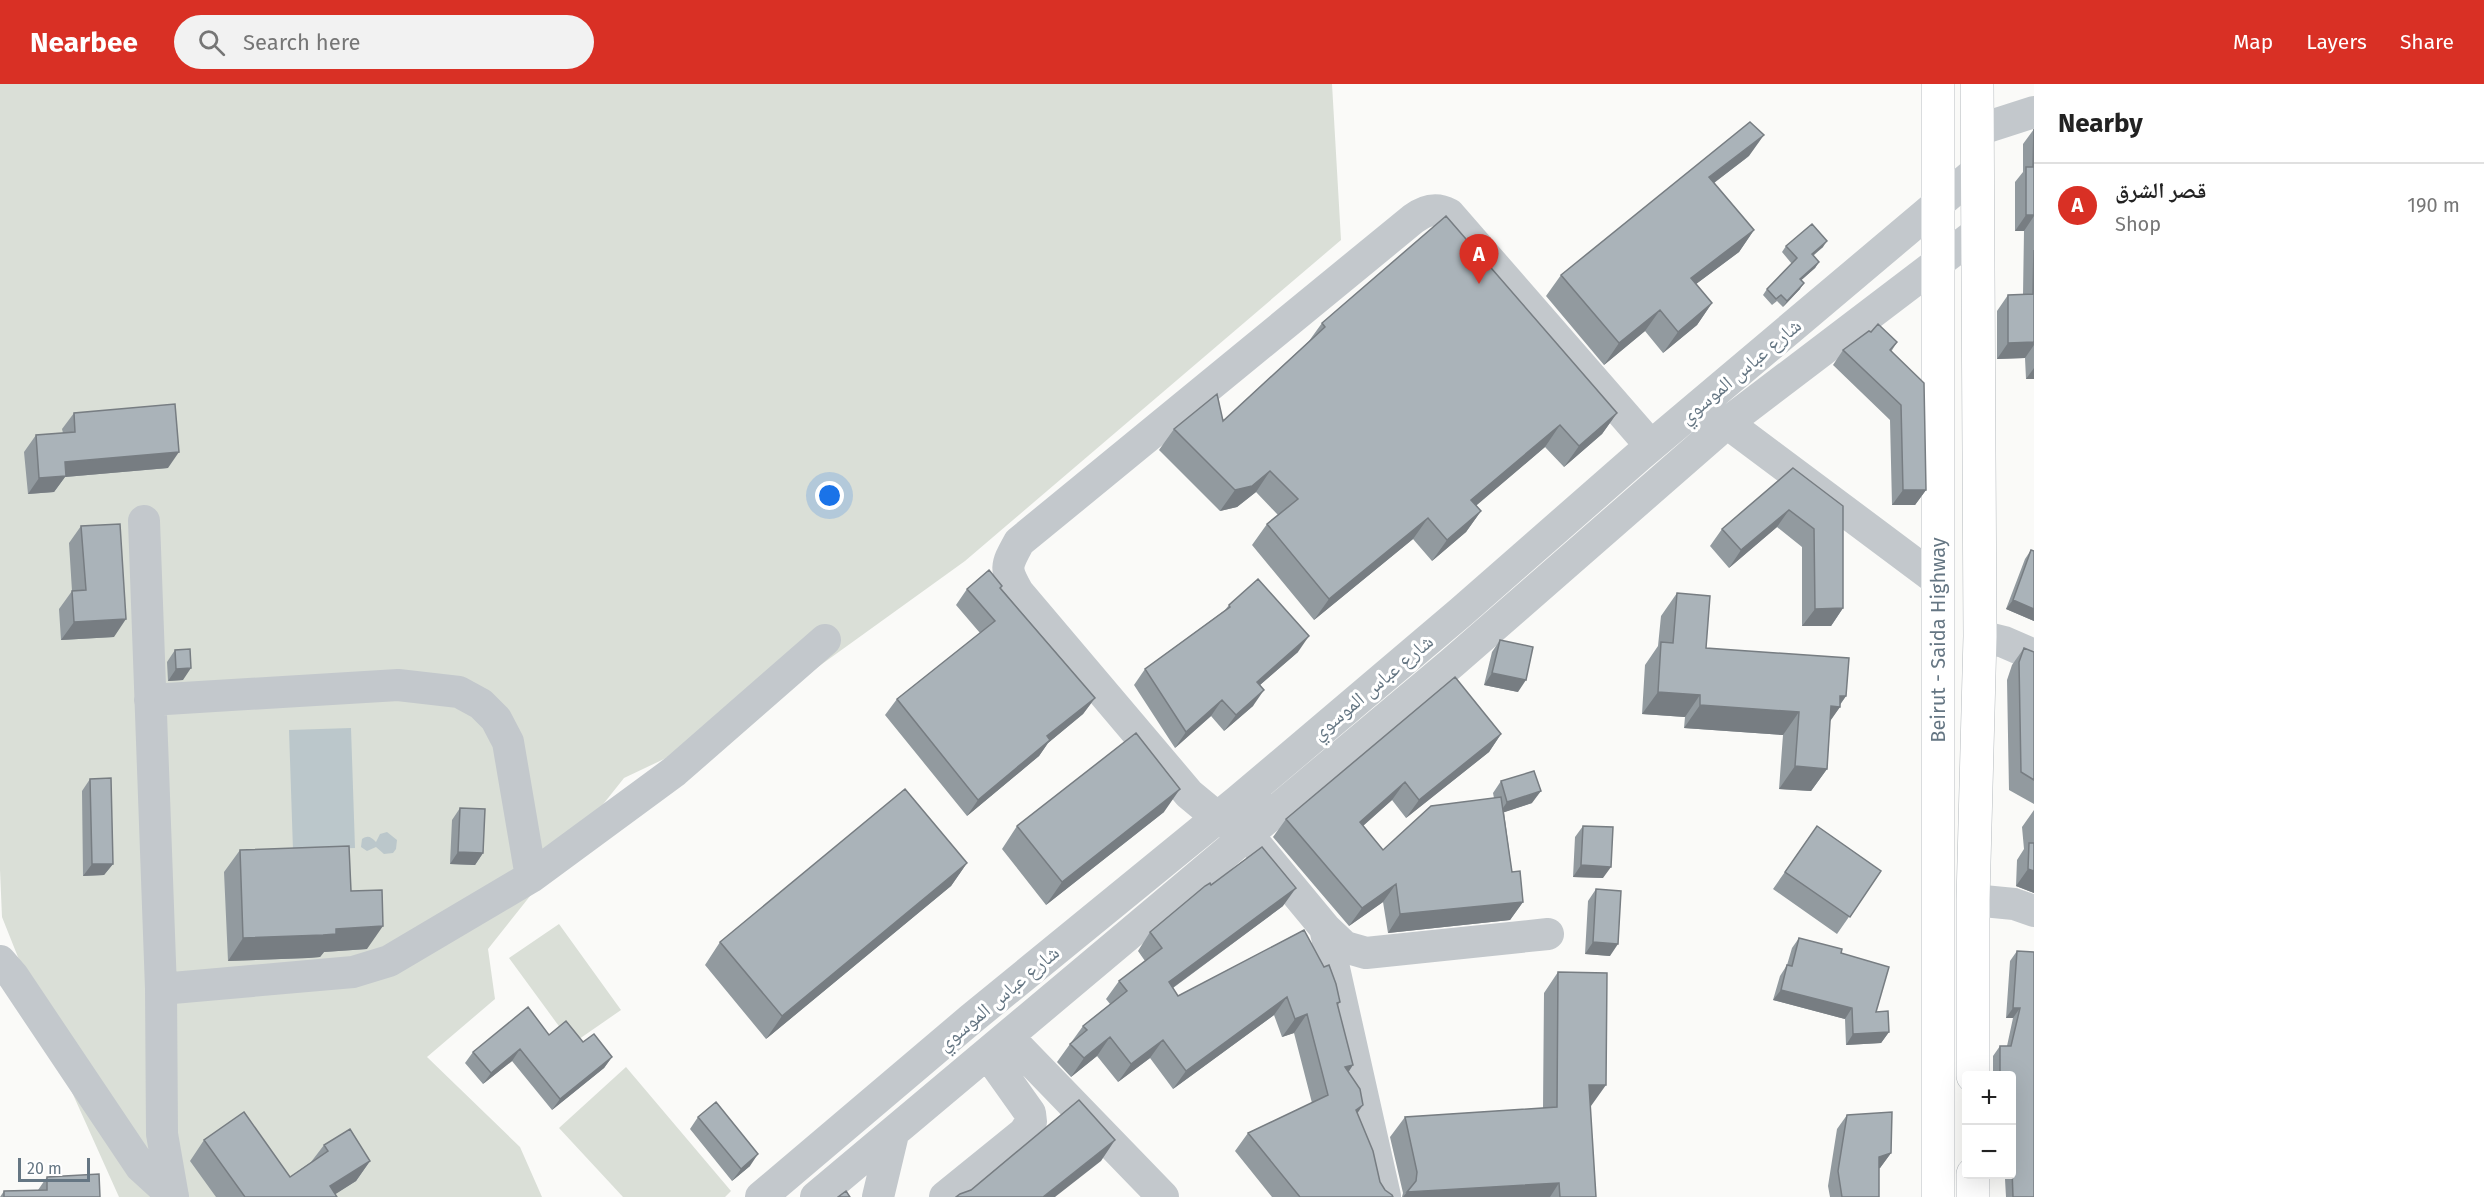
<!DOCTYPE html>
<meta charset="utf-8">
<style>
:root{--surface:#fff;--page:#f2f2f2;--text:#222;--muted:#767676;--line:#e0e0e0;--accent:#d93025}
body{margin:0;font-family:"Fira Sans","Noto Naskh Arabic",sans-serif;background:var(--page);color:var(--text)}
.controls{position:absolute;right:18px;bottom:18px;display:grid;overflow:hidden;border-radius:6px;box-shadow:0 6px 24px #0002}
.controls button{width:54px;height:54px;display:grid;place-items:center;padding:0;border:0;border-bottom:2px solid var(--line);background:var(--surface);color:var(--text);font:30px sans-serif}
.scale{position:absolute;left:18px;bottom:15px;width:72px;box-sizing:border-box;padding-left:6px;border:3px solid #657683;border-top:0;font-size:16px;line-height:21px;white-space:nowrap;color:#657683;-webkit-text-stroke:4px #fff;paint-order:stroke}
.you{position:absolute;left:830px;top:412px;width:21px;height:21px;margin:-15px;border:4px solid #fff;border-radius:50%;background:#1a73e8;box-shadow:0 0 0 9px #1a73e833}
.badge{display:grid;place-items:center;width:39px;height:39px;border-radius:50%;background:var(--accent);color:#fff;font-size:20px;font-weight:700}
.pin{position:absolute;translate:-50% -50px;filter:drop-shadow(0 2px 3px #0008)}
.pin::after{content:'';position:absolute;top:32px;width:21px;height:18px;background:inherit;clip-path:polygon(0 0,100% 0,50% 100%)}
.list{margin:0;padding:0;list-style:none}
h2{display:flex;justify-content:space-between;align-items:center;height:78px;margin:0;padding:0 24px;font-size:26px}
h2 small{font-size:20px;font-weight:400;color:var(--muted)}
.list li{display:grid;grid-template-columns:39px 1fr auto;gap:18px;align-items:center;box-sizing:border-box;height:84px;padding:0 24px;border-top:2px solid var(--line)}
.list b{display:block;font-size:22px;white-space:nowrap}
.list p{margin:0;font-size:20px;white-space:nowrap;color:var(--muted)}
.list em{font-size:20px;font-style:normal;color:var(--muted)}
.icon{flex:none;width:33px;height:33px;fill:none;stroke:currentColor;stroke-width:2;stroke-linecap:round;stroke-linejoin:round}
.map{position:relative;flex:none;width:2034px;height:1113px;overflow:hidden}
header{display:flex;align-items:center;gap:36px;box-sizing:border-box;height:84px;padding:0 30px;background:var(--accent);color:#fff}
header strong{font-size:28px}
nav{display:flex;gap:33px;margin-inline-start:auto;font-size:21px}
.search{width:420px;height:54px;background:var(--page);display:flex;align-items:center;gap:15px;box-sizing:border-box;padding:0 21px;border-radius:33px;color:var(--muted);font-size:22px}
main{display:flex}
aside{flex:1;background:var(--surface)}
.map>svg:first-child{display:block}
</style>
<header>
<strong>Nearbee</strong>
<div class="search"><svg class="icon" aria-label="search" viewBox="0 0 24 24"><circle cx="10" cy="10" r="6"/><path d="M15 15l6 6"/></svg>Search here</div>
<nav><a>Map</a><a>Layers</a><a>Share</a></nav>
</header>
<main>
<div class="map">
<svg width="2034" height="1113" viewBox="0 0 2034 1113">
<rect width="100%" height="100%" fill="#fafaf8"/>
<path fill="#dadfd7" d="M0,0H1332L1341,156L965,477L740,639L624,694L488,865L495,915L427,973L520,1063L542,1113H119L71,1006L2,833L0,786Z
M559,840L621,926L572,960L509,874Z
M626,983L731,1107L725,1113H623L559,1044Z"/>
<path fill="#bbc7cb" d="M351,644L355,764L293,766L289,646Z
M387,748L397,756L396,765L393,769L384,770L376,763L367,767L361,763L362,755C368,751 371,753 376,758L380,750Z"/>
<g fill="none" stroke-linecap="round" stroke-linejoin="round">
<defs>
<path id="highway" d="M1938,0V1113
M1973,992V816L1980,552L1977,0
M1973,1113V1090"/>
</defs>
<use href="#highway" stroke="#b4b9bd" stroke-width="34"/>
<path stroke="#c3c8cc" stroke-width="32" d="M1978,46L2034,28
M1727,339L1937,496
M144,437L161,905L162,1050L173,1113
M1980,552L2004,558L2034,571
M150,616L398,601L459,608L481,620L496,635L508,658L531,793
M1973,816L2014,820L2034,827
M1325,844L1385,1112
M1548,850L1366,869L1345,863L1325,844L1248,751L1218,734L1189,710L1018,508C1004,484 1006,482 1019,458L1413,135C1425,126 1436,123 1449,130L1651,362
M0,877L13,892L141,1083L173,1112
M161,905L353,888L389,877L531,793L675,687L825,556
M1008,953L1163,1113
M761,1113L971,935L1238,717L1461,528L1639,372L1977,87
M816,1113L1452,579L1727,339L1977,149
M878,1113L893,1050
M945,1113L1024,1049L1031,1038L1030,1029L988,970"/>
<use href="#highway" stroke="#fff" stroke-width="33"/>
</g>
<path fill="#929a9f" d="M2034,45V295H2026L2025,274L1997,275V227L2008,211H2023L2024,147H2015V98L2023,88V60Z
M1749,72L1714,99L1754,146L1739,168L1696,200L1712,219L1697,241L1663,269L1645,247L1604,281L1546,212L1561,191Z
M1786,162L1823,163L1813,172L1819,178L1815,184L1801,196L1800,205L1783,223L1777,217L1772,221L1763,211L1767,205L1792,180L1782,168Z
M1322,239L1617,329L1602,350L1564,383L1545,363L1476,421L1481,427L1466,448L1432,477L1413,455L1314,536L1252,461L1267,440L1278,431L1256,408L1237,423L1220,427L1159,366L1174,345L1223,337L1309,257Z
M1897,258L1891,268L1926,406L1915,421H1892L1890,336L1833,281L1843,266Z
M74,329L168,384L65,393L54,408L28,410L24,368L36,351L63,349L62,345Z
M1793,384L1843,524L1831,542H1802V463L1777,443L1729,484L1710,462L1722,445Z
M81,442L114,553L61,556L59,525L72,507L69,459Z
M2031,466L2034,537L2006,525L2025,475Z
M1001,504L1095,614L1083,630L1048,659L1039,672L967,732L885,631L897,615L980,549L956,521L967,505Z
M1677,509L1706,564L1846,612L1840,621V623L1830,636L1827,685L1811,707L1779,705L1783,651L1684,644L1685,633L1642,630L1645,581L1658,562L1661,532Z
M1229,521L1298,568L1260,601L1253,622L1224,647L1211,632L1175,664L1134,601L1145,585L1225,526Z
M1500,556L1518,608L1484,601L1492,568Z
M2024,564L2034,568V720L2009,706L2007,596L2012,581Z
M175,566L183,596L168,597L167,578Z
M1501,650L1489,668L1406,734L1392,716L1363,742L1383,766L1494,714L1493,709L1501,697L1532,719L1504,728L1512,788L1523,818L1510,836L1388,849L1383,818L1349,842L1273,753L1286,735Z
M90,695L113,780L104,791L83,792L82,707Z
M460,724L483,769L475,781L450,780L452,736Z
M2034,726V809L2016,802L2017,776L2024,765L2022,743Z
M1164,728L1046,821L1002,765L1017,742Z
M1583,742L1603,794L1573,793L1575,753Z
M1817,742L1881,787L1837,850L1773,805Z
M240,766L351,807L367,865L324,868L320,873L308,874L228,877L224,788Z
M967,779L951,802L766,955L705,881L720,858Z
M1596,805L1610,872L1585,870L1588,817Z
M1283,822L1173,904L1178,912L1304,846L1340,918L1338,921L1349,988L1357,1030L1380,1098L1385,1106L1393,1113H1272L1235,1067L1248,1049L1312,1019L1294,949L1282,953L1274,931L1173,1005L1150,974L1118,998L1097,972L1071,993L1057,978L1083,942L1110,920L1106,915L1119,897L1145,877L1138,867L1150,848Z
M1799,854L1841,869L1889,948L1881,959L1846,961L1845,935L1773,916L1780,892L1787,881L1792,864Z
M2017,867L2034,1113H2006L2005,1095H2000V1090H2012V992H1993V972L2000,962H2007L2013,934H2006L2010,877Z
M1558,888L1591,1022H1590L1596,1113H1402L1403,1109L1390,1053L1405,1033L1543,1024L1544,909Z
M549,951L583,958L612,973L604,984L552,1026L512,977L483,1000L465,979L473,968Z
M1847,1031L1891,1069L1880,1084H1879V1113H1830L1828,1102L1837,1045Z
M698,1033L750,1082L732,1097L690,1045Z
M204,1056L290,1093L311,1078L324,1061L370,1077L356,1097L335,1110L337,1113H216L190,1077Z
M47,1093L100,1113H0L4,1107L38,1106Z"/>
<path fill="#777d82" d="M1764,51L1749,72L1694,114L1709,93Z
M2026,131H2034V132L2024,147H2015Z
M1754,146L1739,168L1676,215L1691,194Z
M1827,157L1823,163L1807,176L1812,170Z
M1819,178L1815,184L1796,201L1800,195Z
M1804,199L1800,205L1783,223L1787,217Z
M1712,219L1697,241L1663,269L1678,248Z
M1660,226L1645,247L1604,281L1619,259Z
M2034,258V261L2025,274L1997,275L2008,259Z
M2034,284V295H2026Z
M1617,329L1602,350L1564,383L1579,362Z
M1560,341L1545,363L1457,438L1471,416Z
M179,368L168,384L65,393L54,408L28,410L39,394L65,378Z
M1270,387L1256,408L1237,423L1220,427L1235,406Z
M1903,406H1926L1915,421H1892Z
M1789,426L1777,443L1729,484L1741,466Z
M1481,427L1466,448L1432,477L1447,456Z
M1428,434L1413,455L1314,536L1329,515Z
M2013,516L2034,525V537L2006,525Z
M1843,524L1831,542H1802L1815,525Z
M126,535L114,553L61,556L74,538Z
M1309,552L1298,568L1245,614L1257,598Z
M191,584L183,596L168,597L176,585Z
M1492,589L1526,596L1518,608L1484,601Z
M1264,606L1253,622L1224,647L1236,631Z
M1658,608L1700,611L1685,633L1642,630Z
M1840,612H1846L1838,623H1840L1824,646L1831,622Z
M1095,614L1083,630L1048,659L1039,672L967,732L978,716L1047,652Z
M1222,616L1211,632L1175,664L1186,648Z
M1700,621L1799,628L1783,651L1684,644Z
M1501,650L1489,668L1406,734L1419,716Z
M1795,682L1827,685L1811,707L1779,705Z
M1405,698L1392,716L1347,756L1360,738Z
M1180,705L1164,728L1046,821L1062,798Z
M1541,707L1532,719L1499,730L1507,718Z
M458,768L483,769L475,781L450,780Z
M967,779L951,802L766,955L782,932Z
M92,780H113L104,791L83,792Z
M1581,781L1611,783L1603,794L1573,793Z
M2028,785L2034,787V809L2016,802Z
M1396,800L1383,818L1349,842L1362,824Z
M1296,804L1283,822L1156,916L1169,898Z
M1523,818L1510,836L1388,849L1400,830Z
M383,842L367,865L324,868L320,873L308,874L228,877L243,854L336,845Z
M1593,858L1618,860L1610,872L1585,870Z
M1781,906L1852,924L1845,935L1773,916Z
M1287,913L1274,931L1173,1005L1186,987Z
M2013,924H2020L2013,934H2006Z
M1307,930L1294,949L1282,953L1295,935Z
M1889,948L1881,959L1846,961L1853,950Z
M1110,953L1097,972L1071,993L1084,974Z
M1163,956L1150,974L1118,998L1131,980Z
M520,965L512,977L483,1000L491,989Z
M612,973L604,984L552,1026L560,1015Z
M1353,981L1341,1000L1345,983Z
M1589,1001H1606L1591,1022H1575Z
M1363,1021L1350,1040L1356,1026Z
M1115,1056L1101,1077L1055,1113H1043Z
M1891,1069L1880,1084L1869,1088L1879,1073Z
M758,1070L750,1082L732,1097L741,1085Z
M370,1077L356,1097L331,1113L330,1102Z
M2004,1090H2008L2005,1095H2000Z
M1559,1099L1550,1113H1403L1407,1108Z"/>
<path fill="#aab3b9" stroke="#777d82" stroke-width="1.5" d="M1750,38L1764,51L1709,93L1754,146L1691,194L1712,219L1678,248L1660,226L1619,259L1561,191Z
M2034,45V131H2026V83H2033Z
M1446,132L1617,329L1579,362L1560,341L1471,416L1481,427L1447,456L1428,434L1329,515L1267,440L1298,415L1270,387L1252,402L1235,406L1174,345L1217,310L1223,337L1325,243L1322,239Z
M1812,140L1827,157L1812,170L1819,178L1800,195L1804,199L1787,217L1781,211L1776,215L1767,205L1797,174L1786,162Z
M2034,166V258L2008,259V211L2033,210Z
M1878,240L1897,258L1890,266L1924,299L1926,406H1903L1901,321L1843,266L1869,247L1871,248Z
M175,320L179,368L65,378L66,392L39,394L36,351L75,348L74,329Z
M1793,384L1843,422V524L1815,525L1814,445L1789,426L1741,466L1722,445Z
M120,440L126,535L74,538L72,507L86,506L81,442Z
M2031,466L2034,467V525L2013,516Z
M989,486L1002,502L1000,504L1095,614L1047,652L1050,656L978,716L897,615L995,537L967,505Z
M1258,495L1309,552L1257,598L1264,606L1236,631L1222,616L1186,648L1145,585L1230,523L1229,521Z
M1677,509L1710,512L1706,564L1849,574L1846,612H1840V623L1831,622L1827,685L1795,682L1799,628L1700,621V611L1658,608L1661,558L1673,559Z
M1500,556L1533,563L1526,596L1492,589Z
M2024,564L2034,568V696L2021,688L2019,578Z
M190,565L191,584L176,585L175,566Z
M1455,593L1501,650L1419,716L1405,698L1360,738L1383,766L1431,722L1501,713L1512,788L1520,787L1523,818L1400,830L1396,800L1362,824L1286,735Z
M1136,649L1180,705L1062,798L1017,742Z
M1534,687L1541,707L1507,718L1501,697Z
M111,694L113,780H92L90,695Z
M905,705L967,779L782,932L720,858Z
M460,724L485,725L483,769L458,768Z
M1583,742L1613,743L1611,783L1581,781Z
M1817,742L1881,787L1850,833L1785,788Z
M2029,759H2034V787L2028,785Z
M349,762L351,807L382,806L383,842L336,845V850L323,851L243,854L240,766Z
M1262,763L1296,804L1169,898L1178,912L1304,846L1324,883L1329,881L1336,900L1340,918L1337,919L1353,981L1345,983L1360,1005L1363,1021L1356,1026L1373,1067L1380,1098L1385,1106L1392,1111L1393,1113H1300L1248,1049L1328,1011L1307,930L1295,935L1287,913L1186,987L1163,956L1131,980L1110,953L1084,974L1070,960L1087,946L1083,942L1127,907L1119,897L1162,864L1150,848L1205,802L1210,799L1211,801Z
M1596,805L1621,807L1618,860L1593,858Z
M1799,854L1842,865L1841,869L1889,883L1876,928L1888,927L1889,948L1853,950L1852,924L1781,906L1787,881L1792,882Z
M2017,867L2034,868V1113H2013L2012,1085V1035H2013L2012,992H2000V962H2011L2020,924H2013Z
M1558,888L1607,889L1606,1001H1589L1596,1113H1560L1559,1099L1407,1108L1416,1097L1417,1088L1405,1033L1557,1023Z
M528,923L549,951L566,937L583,958L594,950L612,973L560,1015L520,965L491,989L473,968Z
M1079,1016L1115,1056L1043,1113H956L960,1110L971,1106Z
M716,1018L758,1070L741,1085L698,1033Z
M244,1028L290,1093L328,1067L324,1061L350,1045L370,1077L330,1102L337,1113H245L204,1056Z
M1892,1028L1891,1069L1879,1073V1113H1842L1838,1087L1847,1031Z
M99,1090L100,1113H4V1107L47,1106V1093Z
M846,1107L850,1113H838Z"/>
<g text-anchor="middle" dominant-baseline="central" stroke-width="6" stroke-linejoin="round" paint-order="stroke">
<g font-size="20" fill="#657683" stroke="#fff">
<text transform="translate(1740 287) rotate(-40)">شارع عباس الموسوي</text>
<text transform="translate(1938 556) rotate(-90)">Beirut - Saida Highway</text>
<text transform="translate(1372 603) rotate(-40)">شارع عباس الموسوي</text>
<text transform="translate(998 914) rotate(-40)">شارع عباس الموسوي</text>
</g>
</g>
</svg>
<div class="controls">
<button>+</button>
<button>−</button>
</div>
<div class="scale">20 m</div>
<div class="you"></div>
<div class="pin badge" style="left:1479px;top:200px">A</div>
</div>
<aside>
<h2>Nearby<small></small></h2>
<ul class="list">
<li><span class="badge">A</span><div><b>قصر الشرق</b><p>Shop</p></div><em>190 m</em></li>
</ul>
</aside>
</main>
